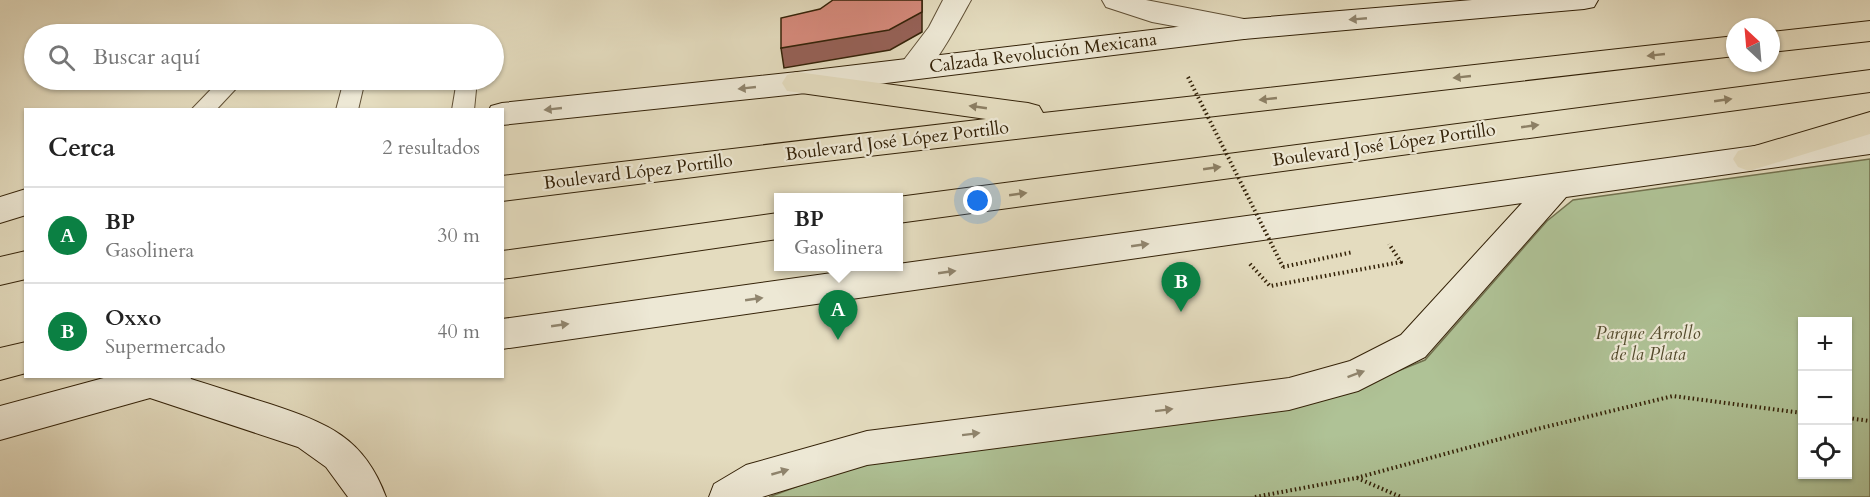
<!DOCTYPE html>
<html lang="es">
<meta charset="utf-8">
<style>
:root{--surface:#fff;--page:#f6f6f6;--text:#222;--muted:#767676;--line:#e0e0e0;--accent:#0b8043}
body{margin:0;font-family:Cardo,serif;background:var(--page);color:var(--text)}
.controls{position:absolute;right:18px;bottom:18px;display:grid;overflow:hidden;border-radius:0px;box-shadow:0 2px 4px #0004}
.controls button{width:54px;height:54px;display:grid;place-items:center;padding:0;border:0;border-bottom:2px solid var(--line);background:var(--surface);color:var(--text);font:30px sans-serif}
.compass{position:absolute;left:1726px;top:18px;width:54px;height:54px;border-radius:50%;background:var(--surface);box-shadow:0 2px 4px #0004;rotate:334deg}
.you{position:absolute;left:978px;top:201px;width:21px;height:21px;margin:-15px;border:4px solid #fff;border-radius:50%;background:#1a73e8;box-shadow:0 0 0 9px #1a73e833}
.badge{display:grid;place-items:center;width:39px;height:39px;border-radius:50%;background:var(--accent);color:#fff;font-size:20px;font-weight:700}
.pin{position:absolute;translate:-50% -50px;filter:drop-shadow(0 2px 3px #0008)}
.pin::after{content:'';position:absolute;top:32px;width:21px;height:18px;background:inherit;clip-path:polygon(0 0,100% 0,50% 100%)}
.popup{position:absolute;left:774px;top:193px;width:129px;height:78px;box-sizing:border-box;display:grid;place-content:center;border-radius:0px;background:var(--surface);filter:drop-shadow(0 2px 4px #0005);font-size:20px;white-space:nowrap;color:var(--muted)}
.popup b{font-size:22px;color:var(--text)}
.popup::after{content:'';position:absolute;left:50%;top:100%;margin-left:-12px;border:12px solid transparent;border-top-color:var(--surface)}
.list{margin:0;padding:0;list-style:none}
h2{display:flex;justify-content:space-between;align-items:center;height:78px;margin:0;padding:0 24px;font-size:26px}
h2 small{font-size:20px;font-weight:400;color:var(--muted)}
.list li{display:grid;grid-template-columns:39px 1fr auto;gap:18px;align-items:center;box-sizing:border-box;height:96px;padding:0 24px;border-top:2px solid var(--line)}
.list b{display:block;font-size:22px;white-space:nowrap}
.list p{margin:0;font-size:20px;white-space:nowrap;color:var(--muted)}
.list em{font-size:20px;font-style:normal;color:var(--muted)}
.icon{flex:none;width:33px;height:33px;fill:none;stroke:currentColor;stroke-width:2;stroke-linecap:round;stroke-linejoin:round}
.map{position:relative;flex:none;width:1870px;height:497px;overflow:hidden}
.search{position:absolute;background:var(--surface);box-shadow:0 2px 4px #0004;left:24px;top:24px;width:480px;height:66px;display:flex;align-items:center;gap:15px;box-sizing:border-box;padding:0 21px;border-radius:33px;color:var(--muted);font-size:22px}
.panel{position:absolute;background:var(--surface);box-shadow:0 2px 4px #0004;left:24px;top:108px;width:480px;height:270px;border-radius:0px}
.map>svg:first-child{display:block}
</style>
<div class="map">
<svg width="1870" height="497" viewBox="0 0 1870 497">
<rect width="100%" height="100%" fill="#e4dcbf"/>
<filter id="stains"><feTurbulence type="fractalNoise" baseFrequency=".00333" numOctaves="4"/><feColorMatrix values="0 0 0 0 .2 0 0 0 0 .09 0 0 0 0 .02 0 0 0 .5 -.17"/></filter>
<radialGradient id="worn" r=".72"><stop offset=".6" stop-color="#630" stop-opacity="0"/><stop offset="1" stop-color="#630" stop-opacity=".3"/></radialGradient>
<path fill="#afc296" stroke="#72724f" stroke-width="1.5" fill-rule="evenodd" d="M1870,159V497H769L852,466L1378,379L1425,360L1547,221L1573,200ZM1802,322H1848V474H1802Z"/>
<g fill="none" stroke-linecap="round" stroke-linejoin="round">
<defs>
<path id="lane" d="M443,27L452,29L455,34H433L436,29Z
M220,80H244L216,110H191Z
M344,80H365L358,110H336Z
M457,80H477L474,110H452Z"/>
<path id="street" d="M943,0H971C962,16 934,70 920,77C914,80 908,78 902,76L897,69L929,27Z
M1102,0H1146L1244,19L1254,22L1258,29L1254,36L1244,39L1152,22L1106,7Z"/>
<path id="secondary" d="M1472,0H1598L1594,7L1584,9L1244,39L797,94L502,125V110H489L491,106L502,103L797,72L1244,19Z
M1870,130V154L1566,197L1425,357L1358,391L1289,410L867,465L762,497H709L714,484L746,465L867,431L1289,378L1350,361L1401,335L1522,203L502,349V319L882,266H898V264Z
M26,189V215L0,223V197Z
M111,376H190L191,379C217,387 244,396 270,404C327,423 364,437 386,497H348L326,467L298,447L150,398L0,440V406Z"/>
<path id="primary" d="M1870,21V41L1771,52V32Z
M1735,36V56L774,167L502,201V176L986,119L787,91L782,83L787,75L797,72L1028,103L1039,106L1043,113Z
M1870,70V92L898,223V197Z
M1870,112V134L1749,171L1738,167L1733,159L1738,151Z
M778,213V239L502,279V251Z
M26,251V279L0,285V257Z
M26,342V373L0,380V348Z"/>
</defs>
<use href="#lane" stroke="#605036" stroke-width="2"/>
<use href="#street" stroke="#605036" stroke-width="2"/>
<use href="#secondary" stroke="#342208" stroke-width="2"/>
<use href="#primary" stroke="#342208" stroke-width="2"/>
<path stroke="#342208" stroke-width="4" stroke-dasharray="1.5 3" stroke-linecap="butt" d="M1250,264L1270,286L1401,262L1389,244
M1283,267L1353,252
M1848,418L1870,421
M1357,478L1401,497
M1255,497L1356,478L1537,429L1673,396L1802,413"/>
<use href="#lane" fill="#ede8d5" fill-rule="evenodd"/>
<use href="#street" fill="#ede8d5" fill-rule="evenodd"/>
<use href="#secondary" fill="#ede8d5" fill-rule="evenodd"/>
<use href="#primary" fill="#e4dcbf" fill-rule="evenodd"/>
<path stroke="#342208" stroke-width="4" stroke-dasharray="1.5 3" stroke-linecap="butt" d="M1188,77L1283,267"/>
</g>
<path fill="#966157" stroke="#342208" stroke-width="1.5" d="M922,0V32L890,50L784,68L781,48Z"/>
<path fill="#d68a7c" stroke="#342208" stroke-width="1.5" d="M833,0H922V12L889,30L781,48V18L820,9Z"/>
<defs><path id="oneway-solid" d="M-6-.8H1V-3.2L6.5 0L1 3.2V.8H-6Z" transform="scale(1.5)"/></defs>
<g fill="#90856e">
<use href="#oneway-solid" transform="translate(1358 19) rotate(175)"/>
<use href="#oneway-solid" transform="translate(747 88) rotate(174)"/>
<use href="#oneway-solid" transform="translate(553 109) rotate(174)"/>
<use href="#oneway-solid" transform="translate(1140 245) rotate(-8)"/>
<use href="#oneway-solid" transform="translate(947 272) rotate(-8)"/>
<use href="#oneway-solid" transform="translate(754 299) rotate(-8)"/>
<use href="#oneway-solid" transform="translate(560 325) rotate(-8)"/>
<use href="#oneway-solid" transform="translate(1356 374) rotate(-20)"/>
<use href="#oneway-solid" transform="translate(1164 410) rotate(-7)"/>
<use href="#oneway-solid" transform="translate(971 434) rotate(-7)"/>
<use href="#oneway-solid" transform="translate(780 472) rotate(-16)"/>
</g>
<g fill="#8c7f64">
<use href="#oneway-solid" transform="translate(1656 55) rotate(174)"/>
<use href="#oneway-solid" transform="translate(1462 77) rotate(174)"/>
<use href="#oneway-solid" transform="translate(1268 99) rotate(174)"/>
<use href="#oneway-solid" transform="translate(1723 100) rotate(-8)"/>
<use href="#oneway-solid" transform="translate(978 107) rotate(-172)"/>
<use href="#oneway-solid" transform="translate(1530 126) rotate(-8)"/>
<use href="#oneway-solid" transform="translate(1212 168) rotate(-8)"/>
<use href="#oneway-solid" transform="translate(1018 194) rotate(-8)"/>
</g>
<g text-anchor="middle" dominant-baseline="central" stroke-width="4.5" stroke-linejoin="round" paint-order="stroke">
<g font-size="18" fill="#342208" stroke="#ede8d5">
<text transform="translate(1043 53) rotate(-7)">Calzada Revolución Mexicana</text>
<text transform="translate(897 141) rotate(-7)">Boulevard José López Portillo</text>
<text transform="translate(1384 145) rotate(-8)">Boulevard José López Portillo</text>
<text transform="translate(638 172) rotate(-7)">Boulevard López Portillo</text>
</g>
<g font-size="18" font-style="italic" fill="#534a2c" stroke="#ede8d5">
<text x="1648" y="333">Parque Arrollo<tspan x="1648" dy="21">de la Plata</tspan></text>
</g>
</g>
<rect width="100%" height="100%" filter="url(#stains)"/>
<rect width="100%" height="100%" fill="url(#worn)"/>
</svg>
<div class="controls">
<button>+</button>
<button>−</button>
<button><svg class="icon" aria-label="locate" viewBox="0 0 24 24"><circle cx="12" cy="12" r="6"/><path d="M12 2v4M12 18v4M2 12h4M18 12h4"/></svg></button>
</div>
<svg class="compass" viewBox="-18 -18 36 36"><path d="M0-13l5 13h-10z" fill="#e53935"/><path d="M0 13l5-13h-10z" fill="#767676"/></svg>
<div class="you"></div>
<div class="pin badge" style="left:838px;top:340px">A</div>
<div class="popup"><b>BP</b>Gasolinera</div>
<div class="pin badge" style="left:1181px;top:312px">B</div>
<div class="search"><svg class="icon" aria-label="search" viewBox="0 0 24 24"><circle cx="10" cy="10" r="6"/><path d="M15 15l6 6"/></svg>Buscar aquí</div>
<section class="panel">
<h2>Cerca<small>2 resultados</small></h2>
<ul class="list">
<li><span class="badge">A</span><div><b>BP</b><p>Gasolinera</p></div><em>30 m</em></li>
<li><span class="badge">B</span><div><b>Oxxo</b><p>Supermercado</p></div><em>40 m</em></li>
</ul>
</section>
</div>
